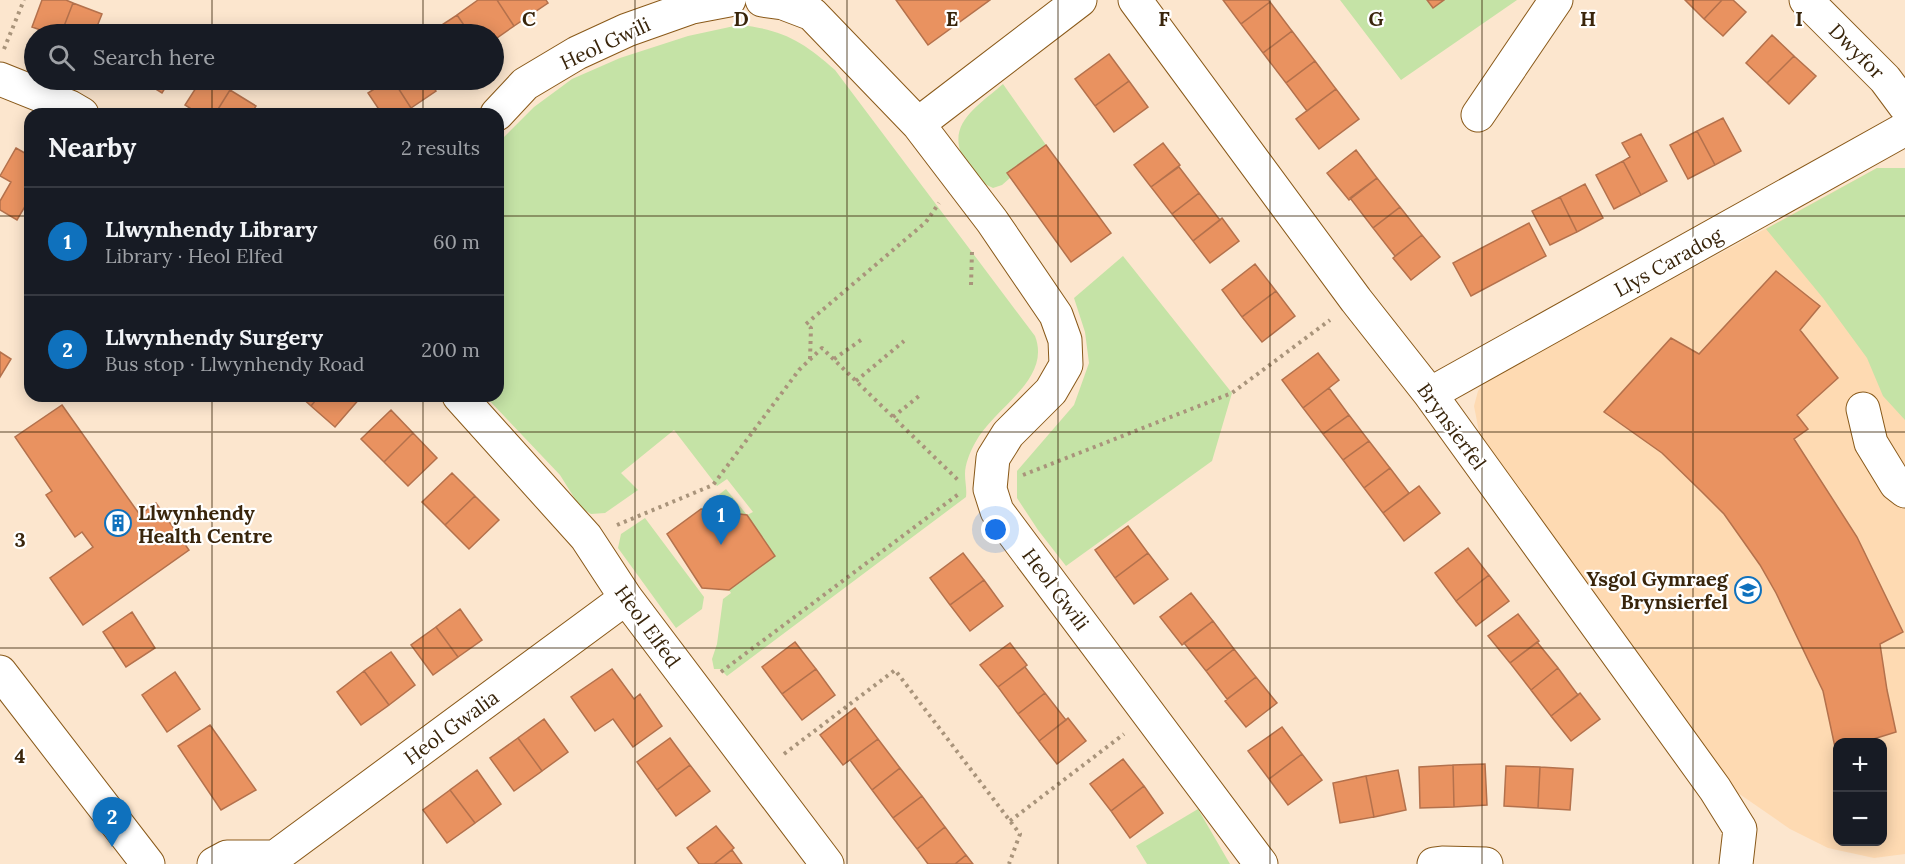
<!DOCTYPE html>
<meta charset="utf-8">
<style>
:root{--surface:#171b24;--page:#242831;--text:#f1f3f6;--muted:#9ea1a6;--line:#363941;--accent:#0f71bd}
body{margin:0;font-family:Lora,serif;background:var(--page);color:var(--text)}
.controls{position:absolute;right:18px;bottom:18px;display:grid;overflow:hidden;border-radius:12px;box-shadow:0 3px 15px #0003}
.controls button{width:54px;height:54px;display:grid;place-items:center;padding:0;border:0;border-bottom:2px solid var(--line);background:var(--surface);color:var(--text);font:30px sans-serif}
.you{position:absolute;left:996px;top:530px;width:21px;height:21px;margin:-15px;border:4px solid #fff;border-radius:50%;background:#1a73e8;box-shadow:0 0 0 9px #1a73e833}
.badge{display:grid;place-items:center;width:39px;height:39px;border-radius:50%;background:var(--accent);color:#fff;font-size:20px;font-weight:700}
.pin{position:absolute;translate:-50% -50px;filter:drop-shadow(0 2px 3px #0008)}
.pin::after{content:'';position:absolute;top:32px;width:21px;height:18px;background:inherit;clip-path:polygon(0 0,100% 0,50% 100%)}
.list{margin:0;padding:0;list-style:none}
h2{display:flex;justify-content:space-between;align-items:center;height:78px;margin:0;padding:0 24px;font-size:26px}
h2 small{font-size:20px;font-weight:400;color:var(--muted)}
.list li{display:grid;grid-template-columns:39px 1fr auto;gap:18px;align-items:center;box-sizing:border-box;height:108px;padding:0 24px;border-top:2px solid var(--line)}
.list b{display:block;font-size:22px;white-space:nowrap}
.list p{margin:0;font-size:20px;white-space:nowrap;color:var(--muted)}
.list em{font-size:20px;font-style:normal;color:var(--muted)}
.icon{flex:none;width:33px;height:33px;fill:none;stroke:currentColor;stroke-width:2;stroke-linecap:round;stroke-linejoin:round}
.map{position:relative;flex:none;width:1905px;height:864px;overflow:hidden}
.search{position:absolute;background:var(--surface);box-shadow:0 3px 15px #0003;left:24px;top:24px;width:480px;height:66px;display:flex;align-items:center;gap:15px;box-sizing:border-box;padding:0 21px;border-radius:33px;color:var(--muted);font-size:22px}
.panel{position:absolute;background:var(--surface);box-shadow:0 3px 15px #0003;left:24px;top:108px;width:480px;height:294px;border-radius:18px}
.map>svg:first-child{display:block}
</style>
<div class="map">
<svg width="1905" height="864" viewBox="0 0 1905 864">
<rect width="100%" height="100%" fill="#fce6ce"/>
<path fill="#fedab2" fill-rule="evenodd" d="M1877,168H1905V854L1874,858L1828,848L1790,829L1738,793L1480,437L1474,406L1478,391L1487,380ZM1838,742H1882V842H1838Z"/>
<path fill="#c5e3a6" d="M1340,0H1517L1401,80Z
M739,25C782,29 804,42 835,70L1035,336C1052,380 993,408 975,443C970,452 965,464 965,474C965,482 967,489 966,497L727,676L720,669H714L712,659L717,644L723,599L731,593L729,590L775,556L747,515L701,509L726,489L747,515L753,512L727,479L717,486L674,430L621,473L638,490L605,513L591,514L580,507L560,475L485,396H498V143L534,107L572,79L620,58L688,36Z
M1003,84L1046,145L1007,173L1010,178L1002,185L993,188C980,182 973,176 966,163C943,125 977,107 1003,84Z
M1877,168H1905V420L1883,396L1867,358L1823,298L1766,229Z
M1123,256L1232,393L1212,461L1066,566L1038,530L1017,498V471L1074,405L1089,363L1085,332L1074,298Z
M645,518L704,597L702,609L676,628L618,548L621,534Z
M1198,809L1230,864H1147L1136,846Z"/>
<path fill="#e99260" stroke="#b4714c" stroke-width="1.5" d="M42,0H66L73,3L61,34H52L32,27Z
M478,0H497L514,26L494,40V34H470L457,15Z
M497,0H546L548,3L514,26Z
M896,0H990L928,45Z
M1223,0H1268L1270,2L1241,24Z
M1427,0H1444L1433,8Z
M1685,0H1722L1704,19Z
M1722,0H1733L1746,12L1723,36L1704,19Z
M1270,2L1292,31L1263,53L1241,24Z
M73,3L102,14L94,34H61Z
M457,15L470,34H428Z
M1292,31L1315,61L1286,83L1263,53Z
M1772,35L1794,56L1767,83L1746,63Z
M1109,54L1129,81L1095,106L1075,79Z
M1794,56L1816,76L1789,104L1767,83Z
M1315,61L1336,89L1307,111L1286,83Z
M141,80H170L162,93Z
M201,80H215L230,90L215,114H199L185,105Z
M388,80H393L411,108L402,114H382L368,93Z
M393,80H428L436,91L411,108Z
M1129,81L1148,107L1114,132L1095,106Z
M1336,89L1359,119L1319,149L1296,119Z
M230,90L256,106L251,114H215Z
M1723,118L1741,151L1715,165L1697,131Z
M1697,131L1715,165L1688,179L1670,145Z
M1641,134L1667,181L1641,195L1623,161L1630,157L1622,143Z
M1163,143L1180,165L1151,187L1134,165Z
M1046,145L1111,233L1071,262L1007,173Z
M16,148L30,156V198L17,220L0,210V201L11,182L0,176Z
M1356,150L1377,178L1349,200L1327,173Z
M1623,161L1641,195L1614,209L1596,175Z
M1179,167L1199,193L1172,214L1151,187Z
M1377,178L1400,207L1373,228L1350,198Z
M1585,184L1603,218L1577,232L1560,197Z
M1199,193L1220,220L1193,241L1172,214Z
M1560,197L1577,232L1550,245L1532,211Z
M1400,207L1422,235L1395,256L1373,228Z
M1222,218L1239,241L1210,263L1193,241Z
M1529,223L1546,256L1471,296L1453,263Z
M1422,235L1440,257L1411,280L1393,258Z
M1255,264L1276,291L1242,317L1222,290Z
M1776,271L1820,306L1800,330L1838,378L1797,415L1808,429L1794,439L1857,537L1903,632L1880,644L1887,690L1896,732L1864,742H1838V751L1836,752L1823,691L1776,593L1760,565L1724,514L1701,491L1662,453L1604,412L1671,338L1699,354Z
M1276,291L1295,316L1262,342L1242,317Z
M0,352L11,359L0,377Z
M1318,353L1339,380L1303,408L1282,380Z
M1329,388L1349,415L1323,434L1303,408Z
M300,396H319L311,406Z
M319,396H360L361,397L335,427L311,406Z
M62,405L140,515L156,503L189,550L83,625L50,578L93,547L82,532L75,537L46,495L52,491L15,437Z
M391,410L413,433L384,462L361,439Z
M1349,415L1369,441L1343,460L1323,434Z
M413,433L437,458L408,486L384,462Z
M1369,441L1390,468L1364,488L1343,460Z
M1390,468L1409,493L1383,513L1364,488Z
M452,473L475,496L445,525L422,502Z
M1419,486L1440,513L1404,541L1383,513Z
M475,496L499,520L469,549L445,525Z
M701,509L747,515L775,556L729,590L702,588L667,534Z
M1128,526L1148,553L1115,578L1095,550Z
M1468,548L1489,575L1456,601L1435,573Z
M963,553L984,580L950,605L930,578Z
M1148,553L1168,579L1134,604L1115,578Z
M1489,575L1509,601L1476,626L1456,601Z
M984,580L1003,606L970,631L950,605Z
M1191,593L1213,621L1182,645L1160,617Z
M460,609L482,640L458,657L436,627Z
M132,612L155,648L126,667L103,632Z
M1518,614L1539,641L1510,663L1488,636Z
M1213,621L1234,649L1206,671L1184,643Z
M436,627L458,657L433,675L411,645Z
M795,642L816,669L782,694L762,667Z
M1537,642L1558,668L1531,690L1510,663Z
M1010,643L1027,665L998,687L980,665Z
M1234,649L1256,677L1227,699L1206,671Z
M391,652L415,685L389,705L364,671Z
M1025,667L1045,693L1018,714L998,687Z
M1558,668L1578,695L1551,716L1531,690Z
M612,669L634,699L640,694L662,726L633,747L613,719L595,731L571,697Z
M816,669L835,695L802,720L782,694Z
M364,671L389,705L361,725L337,692Z
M175,672L200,709L167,732L142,695Z
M1256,677L1277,703L1246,727L1225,701Z
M1045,693L1066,720L1039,741L1018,714Z
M1580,693L1600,719L1571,741L1551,716Z
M855,708L878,739L843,765L820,735Z
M1068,718L1086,741L1057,764L1039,741Z
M544,719L568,752L542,771L518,738Z
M210,725L256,790L221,810L178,746Z
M1282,727L1302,754L1269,779L1248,751Z
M518,738L542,771L514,791L490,758Z
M670,738L690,765L657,790L637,762Z
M878,739L900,768L872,790L850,760Z
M1302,754L1322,780L1288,805L1269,779Z
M1123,759L1144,786L1111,811L1090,784Z
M1485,764L1487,805L1454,807L1453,765Z
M690,765L710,791L676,816L657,790Z
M1453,765L1454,807L1420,808L1419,767Z
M1506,766L1540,767L1538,808L1504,806Z
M1540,767L1573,769L1570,810L1538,808Z
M900,768L922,796L893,818L872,790Z
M477,770L501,804L475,823L450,790Z
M1398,770L1406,810L1374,817L1366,776Z
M1366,776L1374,817L1340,823L1333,783Z
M1144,786L1163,813L1130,838L1111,811Z
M450,790L475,823L447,843L423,810Z
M922,796L945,827L917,849L893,818Z
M716,826L734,848L714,864H699L687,848Z
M945,827L966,855L955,864H928L917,849Z
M732,850L742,864H714Z
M966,855L973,864H955Z"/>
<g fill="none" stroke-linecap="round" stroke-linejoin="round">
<defs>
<path id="minor" d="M762,0L783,3L812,14L918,124L992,221L1056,315L1065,340L1066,365L1051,391L1008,434L993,458L990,489L997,511L1261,864
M1135,0L1356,300L1430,394L1715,789L1740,829L1736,864
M1806,0L1885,79L1905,106
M0,79L70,107L82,114
M497,114L525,84L577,53L627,30L692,7L729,0
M1478,115L1556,0
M918,124L1080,0
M1430,394L1905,129
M459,396L586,537L626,598L827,864
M1863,409L1871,443L1896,484L1905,491
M214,864L227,857H275L626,598
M1434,864L1442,863L1486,864"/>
<path id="major" d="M0,672L148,864"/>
</defs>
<use href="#minor" stroke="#895919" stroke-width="35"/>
<use href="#major" stroke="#895919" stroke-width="35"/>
<path stroke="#a9947b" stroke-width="4" stroke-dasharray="3 4.5" stroke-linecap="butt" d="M4,49L24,0
M971,285L972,251
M810,359L811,328L806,324L926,222L939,203
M834,359L861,340
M856,381L904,341
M893,417L919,396
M1023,475L1232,393L1330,320
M617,525L713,485L799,370L822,348L958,480
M721,672L960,493
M784,754L895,670L1020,834L1009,864
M1010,821L1124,734"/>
<use href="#minor" stroke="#fff" stroke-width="33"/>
<use href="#major" stroke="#fff" stroke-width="33"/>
</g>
<path fill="none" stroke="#39250b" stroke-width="1.5" stroke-opacity="0.55" d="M212,0V34M423,0V34M635,0V864M847,0V864M1058,0V864M1270,0V864M1482,0V864M1693,0V864M212,80V114M423,80V114M0,216H30M498,216H1905M212,396V864M423,396V864M0,432H1905M0,648H1905"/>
<defs>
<symbol id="building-ring" viewBox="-11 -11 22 22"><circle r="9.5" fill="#fff" stroke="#0f71bd" stroke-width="1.5"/><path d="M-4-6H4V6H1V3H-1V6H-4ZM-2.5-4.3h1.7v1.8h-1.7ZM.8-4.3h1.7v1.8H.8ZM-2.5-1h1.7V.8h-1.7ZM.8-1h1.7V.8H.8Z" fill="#0f71bd"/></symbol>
<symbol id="school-ring" viewBox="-11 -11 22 22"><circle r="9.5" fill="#fff" stroke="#0f71bd" stroke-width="1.5"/><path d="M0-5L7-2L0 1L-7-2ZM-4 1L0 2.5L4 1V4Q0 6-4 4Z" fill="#0f71bd"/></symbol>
</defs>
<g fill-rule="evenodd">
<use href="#building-ring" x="103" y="508" width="30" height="30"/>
<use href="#school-ring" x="1733" y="575" width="30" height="30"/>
</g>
<g text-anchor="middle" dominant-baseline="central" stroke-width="4.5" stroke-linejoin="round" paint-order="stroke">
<g font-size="20" fill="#39250b" stroke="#fff">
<text transform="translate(605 43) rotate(-25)">Heol Gwili</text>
<text transform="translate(1857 51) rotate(45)">Dwyfor</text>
<text transform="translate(1668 262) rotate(-29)">Llys Caradog</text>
<text transform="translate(1452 426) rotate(54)">Brynsierfel</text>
<text transform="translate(1056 589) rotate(53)">Heol Gwili</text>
<text transform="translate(648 626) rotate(54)">Heol Elfed</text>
<text transform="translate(451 727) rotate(-36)">Heol Gwalia</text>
</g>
<g font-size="20" font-weight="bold" fill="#39250b" stroke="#fff" text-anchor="start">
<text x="138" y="512">Llwynhendy<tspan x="138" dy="23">Health Centre</tspan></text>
<text x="1728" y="578" text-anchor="end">Ysgol Gymraeg<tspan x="1728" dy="23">Brynsierfel</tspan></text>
</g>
</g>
<g font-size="20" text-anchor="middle" font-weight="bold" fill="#39250b" stroke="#fff" stroke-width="4.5" stroke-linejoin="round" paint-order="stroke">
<text x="529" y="26">C</text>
<text x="741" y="26">D</text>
<text x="952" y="26">E</text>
<text x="1164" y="26">F</text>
<text x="1376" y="26">G</text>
<text x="1588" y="26">H</text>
<text x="1799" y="26">I</text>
<text x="20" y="547">3</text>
<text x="20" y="763">4</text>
</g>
</svg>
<div class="controls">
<button>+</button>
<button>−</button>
</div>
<div class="you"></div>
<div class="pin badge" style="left:721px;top:545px">1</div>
<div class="pin badge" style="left:112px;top:847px">2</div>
<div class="search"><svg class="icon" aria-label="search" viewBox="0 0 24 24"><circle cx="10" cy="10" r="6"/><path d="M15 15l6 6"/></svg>Search here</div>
<section class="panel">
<h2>Nearby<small>2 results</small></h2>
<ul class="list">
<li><span class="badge">1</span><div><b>Llwynhendy Library</b><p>Library · Heol Elfed</p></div><em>60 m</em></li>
<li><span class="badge">2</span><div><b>Llwynhendy Surgery</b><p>Bus stop · Llwynhendy Road</p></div><em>200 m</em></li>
</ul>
</section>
</div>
